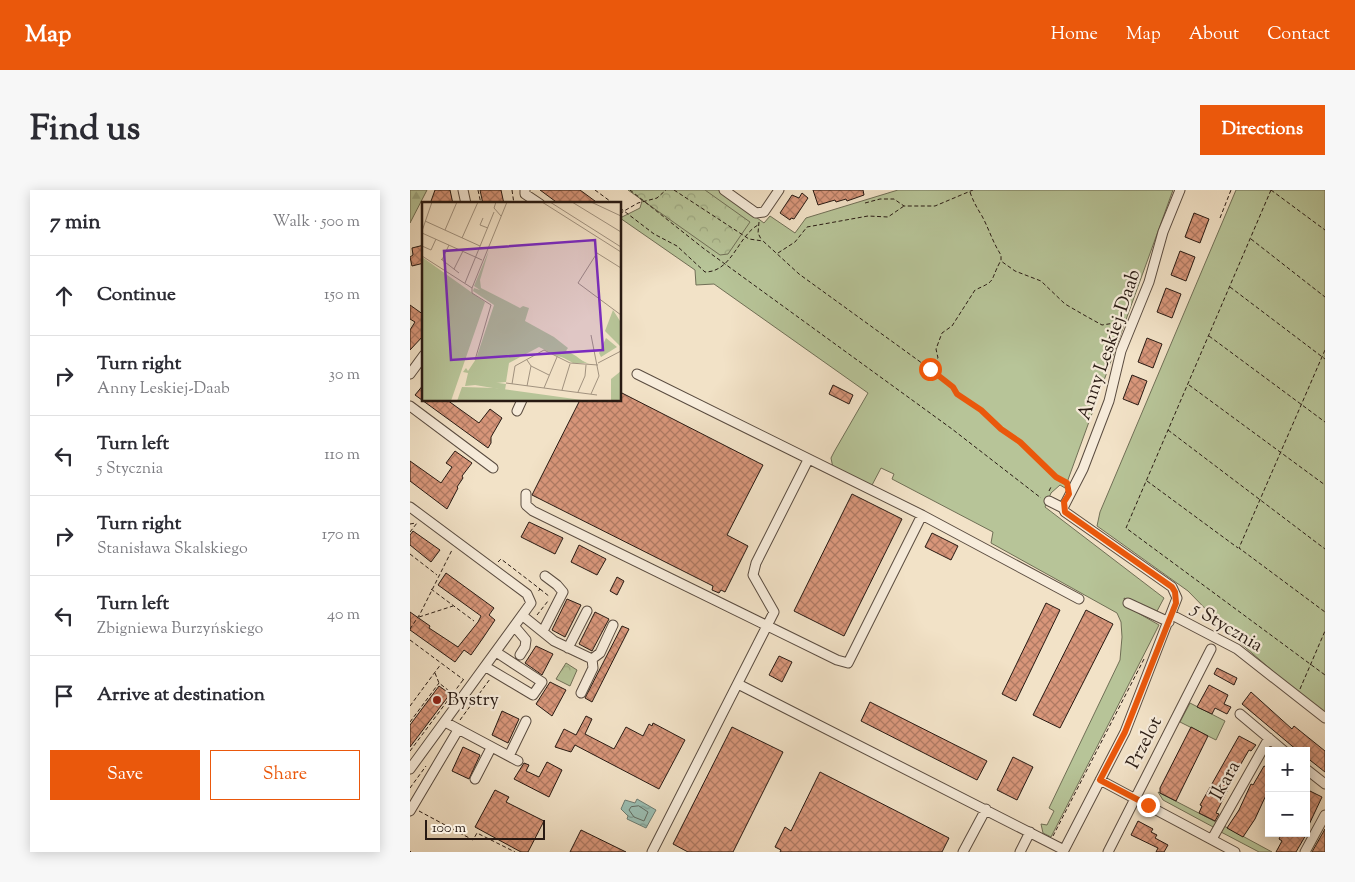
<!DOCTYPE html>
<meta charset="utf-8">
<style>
:root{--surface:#fff;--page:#f7f7f7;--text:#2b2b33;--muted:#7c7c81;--line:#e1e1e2;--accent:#ea580c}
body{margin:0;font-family:"Sorts Mill Goudy",serif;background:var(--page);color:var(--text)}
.controls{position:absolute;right:15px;bottom:15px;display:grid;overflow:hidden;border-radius:0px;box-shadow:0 2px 12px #0003}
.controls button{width:45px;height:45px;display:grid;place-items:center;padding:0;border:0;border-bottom:1px solid var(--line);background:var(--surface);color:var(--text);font:25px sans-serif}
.scale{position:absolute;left:15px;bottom:12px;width:120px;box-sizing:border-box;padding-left:5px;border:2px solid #281a13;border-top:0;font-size:14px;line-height:18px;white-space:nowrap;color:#281a13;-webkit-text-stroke:4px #f7ecdb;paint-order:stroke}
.stop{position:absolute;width:15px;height:15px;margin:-11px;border:4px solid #ea580c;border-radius:50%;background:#fff}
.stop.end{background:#ea580c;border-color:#fff;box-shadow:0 1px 5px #0008}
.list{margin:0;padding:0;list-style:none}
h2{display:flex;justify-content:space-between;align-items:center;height:65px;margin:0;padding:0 20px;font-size:21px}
h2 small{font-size:16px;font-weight:400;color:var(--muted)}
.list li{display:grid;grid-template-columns:32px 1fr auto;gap:15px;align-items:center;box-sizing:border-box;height:80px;padding:0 20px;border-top:1px solid var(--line)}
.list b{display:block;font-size:19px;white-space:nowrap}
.list p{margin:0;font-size:16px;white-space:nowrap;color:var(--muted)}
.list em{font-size:16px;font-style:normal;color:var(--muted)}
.actions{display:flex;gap:10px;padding:15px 20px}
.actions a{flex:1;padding:11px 0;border:1px solid var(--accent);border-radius:0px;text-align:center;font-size:18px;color:var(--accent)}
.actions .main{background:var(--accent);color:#fff}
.icon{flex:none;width:28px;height:28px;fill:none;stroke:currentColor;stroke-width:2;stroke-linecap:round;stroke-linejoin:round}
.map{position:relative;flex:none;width:915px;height:662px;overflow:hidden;border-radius:0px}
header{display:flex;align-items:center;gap:30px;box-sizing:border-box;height:70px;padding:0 25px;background:var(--accent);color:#fff}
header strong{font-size:24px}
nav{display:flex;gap:28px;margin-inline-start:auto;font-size:18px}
.intro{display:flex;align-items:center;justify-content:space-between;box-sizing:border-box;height:120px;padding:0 30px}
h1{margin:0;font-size:35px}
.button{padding:12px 22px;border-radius:0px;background:var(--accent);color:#fff;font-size:18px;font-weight:700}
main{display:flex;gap:30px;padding:0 30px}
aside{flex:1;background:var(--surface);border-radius:0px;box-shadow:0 2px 12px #0003}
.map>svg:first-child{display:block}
</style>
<header>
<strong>Map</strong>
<nav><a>Home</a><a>Map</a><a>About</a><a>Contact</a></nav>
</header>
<div class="intro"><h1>Find us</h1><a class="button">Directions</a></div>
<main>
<aside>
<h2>7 min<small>Walk · 500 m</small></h2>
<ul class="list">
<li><svg class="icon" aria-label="ahead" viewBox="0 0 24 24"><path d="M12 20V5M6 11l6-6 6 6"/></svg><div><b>Continue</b></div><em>150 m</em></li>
<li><svg class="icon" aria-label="right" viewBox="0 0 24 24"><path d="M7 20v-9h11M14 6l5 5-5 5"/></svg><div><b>Turn right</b><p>Anny Leskiej-Daab</p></div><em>30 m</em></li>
<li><svg class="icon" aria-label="left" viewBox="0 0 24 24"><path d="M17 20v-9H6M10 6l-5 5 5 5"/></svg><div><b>Turn left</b><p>5 Stycznia</p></div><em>110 m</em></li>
<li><svg class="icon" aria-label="right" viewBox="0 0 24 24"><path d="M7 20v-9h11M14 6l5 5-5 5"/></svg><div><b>Turn right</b><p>Stanisława Skalskiego</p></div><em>170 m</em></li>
<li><svg class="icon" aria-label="left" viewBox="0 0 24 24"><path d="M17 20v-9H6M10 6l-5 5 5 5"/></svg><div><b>Turn left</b><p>Zbigniewa Burzyńskiego</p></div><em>40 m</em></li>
<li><svg class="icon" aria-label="arrive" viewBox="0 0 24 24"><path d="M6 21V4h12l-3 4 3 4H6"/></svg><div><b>Arrive at destination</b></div></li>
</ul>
<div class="actions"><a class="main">Save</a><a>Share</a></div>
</aside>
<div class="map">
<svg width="915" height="662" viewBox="0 0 915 662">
<defs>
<pattern id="forest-firs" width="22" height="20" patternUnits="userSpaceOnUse" patternTransform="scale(1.25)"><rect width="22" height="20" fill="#b7c498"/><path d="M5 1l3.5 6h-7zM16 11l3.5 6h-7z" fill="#9da882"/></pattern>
<pattern id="park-crowns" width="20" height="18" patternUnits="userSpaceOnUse" patternTransform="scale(1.25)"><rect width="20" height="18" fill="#b7c498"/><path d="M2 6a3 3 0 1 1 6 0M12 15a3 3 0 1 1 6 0" fill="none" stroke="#9da882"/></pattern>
<pattern id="water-ripples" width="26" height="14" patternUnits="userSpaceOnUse" patternTransform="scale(1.25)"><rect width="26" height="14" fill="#9bbeb2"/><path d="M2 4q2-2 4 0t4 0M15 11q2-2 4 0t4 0" fill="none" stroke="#7e9a90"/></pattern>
<pattern id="building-cross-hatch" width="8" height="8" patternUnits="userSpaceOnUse" patternTransform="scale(1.25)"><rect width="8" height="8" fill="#d8967a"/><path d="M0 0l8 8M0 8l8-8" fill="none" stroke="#af7a63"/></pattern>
</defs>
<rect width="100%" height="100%" fill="#f2e2c7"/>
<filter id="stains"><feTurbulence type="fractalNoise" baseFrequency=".004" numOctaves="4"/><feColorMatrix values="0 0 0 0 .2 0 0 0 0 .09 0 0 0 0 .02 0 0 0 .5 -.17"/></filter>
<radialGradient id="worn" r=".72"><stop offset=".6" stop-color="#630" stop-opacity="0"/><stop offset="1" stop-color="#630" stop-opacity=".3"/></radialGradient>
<path fill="#b7c498" stroke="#706f56" d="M223,0H309L354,33L360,26L385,43L396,28L488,0H763L655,298L650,295L641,303L635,317L754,408L746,423L714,408L716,416L749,435L641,647L633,643L631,634L637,635L644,621L639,618L710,470L712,447L711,432L707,423L581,353L583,342L482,289L484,284L471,278L461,297L423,278L421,268L424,262L458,203L304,94L286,95L285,80L210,28L230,18L232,11Z
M826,0H915V526L821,445L778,401L687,336L690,322Z
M780,513L815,531L806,550L770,532Z
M748,602L808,633L805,638L753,610Z
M814,636L862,662H849L811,642Z"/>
<path fill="url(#forest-firs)" stroke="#706f56" d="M0,0H17L0,33Z"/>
<path fill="url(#park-crowns)" stroke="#706f56" d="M218,0H295L340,32L318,64L310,65Z
M156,473L167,480L160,496L146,489Z"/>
<path fill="url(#water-ripples)" stroke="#6d7c72" d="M227,609L246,620L236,638L217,629L218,626L211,619L215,610L225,613Z"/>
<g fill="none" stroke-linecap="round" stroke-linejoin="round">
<path stroke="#626c62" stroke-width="1" d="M229,616L238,622L234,631L224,627L219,620L221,617Z"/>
</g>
<path fill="url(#building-cross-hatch)" stroke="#281a13" d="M25,0H40L43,14H20Z
M70,0H91L94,14H73Z
M130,0H170L189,14H149Z
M403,0H453L454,5L437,11L436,9L426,12L425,10L408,15Z
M392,3L398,8L384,29L381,28L380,30L370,23L382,5L389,8Z
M784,23L799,29L790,53L775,47Z
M14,55V73L2,76L0,67L3,65L2,58Z
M770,61L785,67L776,91L761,85Z
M756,98L771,104L762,128L747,122Z
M0,115L14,125V145L0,160V140L5,132L0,129Z
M737,148L752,154L743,178L728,172Z
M722,185L737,191L728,215L713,209Z
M14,194V210H37L69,233L80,219L92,228L81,247V253L78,258L5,205Z
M423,195L443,205L439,214L419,204Z
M210,202L353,275L317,345L338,356L315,402L311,400L309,403L302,400L303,396L122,305L170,210H210Z
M45,261L62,273L52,286L53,288L47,297L48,298L37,319L0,291V271L31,293L42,277L36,273Z
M442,304L492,329L434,446L384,421Z
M119,332L153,348L145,364L111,347Z
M3,341L30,360L21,372L0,355V345Z
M522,343L548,356L541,370L515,357Z
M169,355L196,369L187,385L161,372Z
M36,383L84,418L79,425L85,430L73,448L61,465L54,460L45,472L0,440V422L20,436L19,438L48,457L68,432L71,426L28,395Z
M207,387L214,391L207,405L200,401Z
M157,409L171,415L155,447L142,440Z
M636,413L650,420L606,511L592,504Z
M676,420L703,434L650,538L623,525Z
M185,422L199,429L182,461L169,454Z
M212,436L219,439L182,512L175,508Z
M126,456L143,464L132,485L115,473Z
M369,466L382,472L372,492L359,485Z
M807,478L827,488L824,495L804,484Z
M140,492L156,500L142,526L126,514Z
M799,495L818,505L814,514L821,517L817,524L805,518L802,524L787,517Z
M29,496L40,504L0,557V535Z
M841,502L882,539L884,536L915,561V582L896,567V561H888L832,514Z
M460,512L577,571L567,590L451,531Z
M92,521L109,529L98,553L82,545Z
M176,526L182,529L175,544L204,559L216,537L233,546L239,534L242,536L243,533L275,550L249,599L165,555L161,562L145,557L154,539L166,545Z
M322,537L373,562L323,662H278L263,654Z
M781,537L798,546L766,611L750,603V598Z
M829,546L846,555L841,561L839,560L832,572L806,623L809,624L805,631L789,623L792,616L790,615Z
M53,557L70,565L59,589L42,581Z
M603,567L623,577L607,610L587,600Z
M137,572L152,580L139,607L104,589L114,573L119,575L116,581L129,587Z
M854,576L859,578V604L857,603L845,629L833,647L817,638L829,620L841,594L843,595Z
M410,582L539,648L532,662H370L371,660L365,657L375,637L381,641Z
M896,599L912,607L896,641Z
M85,600L99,607L96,612L134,631L118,662H111L65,637Z
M728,631L743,639L741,642L747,645L745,648L758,655L754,662H746L748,658L721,645Z
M915,639V662H902Z
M171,640L216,662H160Z
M872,643H897L886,662H866L872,651L869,649Z"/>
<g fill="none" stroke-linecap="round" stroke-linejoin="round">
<defs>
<path id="minor" d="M53,0L56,14
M115,0V4L130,14
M314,0L346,23L354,22L369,0
M0,184L14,165
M227,184L512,325L669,409
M0,216L83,278
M107,221L112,210
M116,304V315L123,321L427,470L438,473L512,325
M639,311L653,318L655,322L762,397L767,408L715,542L653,662
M0,317L117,404L121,413L0,579
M653,318L673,279L699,211L711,161L739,92L753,42L770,0
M718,413L759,432
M762,425L827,459L915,528
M113,426L144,451L182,469L190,463L203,435
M105,437L116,450L115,457L110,465
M133,441L153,402L147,395L135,386
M158,458L177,421
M76,477L123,505L132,492L86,462
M328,494L654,660
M171,503L183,478L182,469
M830,524L874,561
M35,532L108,571
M99,566L116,531
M896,579L915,594
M65,589L81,558
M690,590L825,662
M0,621L48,540
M802,649L859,548
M242,662L364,422L343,385L346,373L398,270
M553,662L576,619
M610,662L620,642
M698,662L801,459
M895,662L915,625"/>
</defs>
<use href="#minor" stroke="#5a4c40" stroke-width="11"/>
<path stroke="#281a13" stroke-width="1" stroke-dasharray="4 2.5" stroke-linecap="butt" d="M68,0L71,14
M102,0L104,14
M185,0L204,14
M220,0L293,58L542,239L631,308
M264,0L339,49L353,51L389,84L527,184L543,197L547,204L574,223L591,239L610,252L646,287L656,292
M861,0L716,338L915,485
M861,0L915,40
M560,2C563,11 567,18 572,26C579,39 583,53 591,65V71L605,81L631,91L655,114L674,125L692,135L705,133L711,136
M455,13L470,9H484L494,16H525L563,0
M210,18L214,21L228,13L247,8L256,0
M210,24L214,21L244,44L267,56L295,82C322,82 328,46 348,35
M810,28L821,0
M349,32L348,43L351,49
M841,49L915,107
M368,63L385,52L397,37L458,26L478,27L494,16
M820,97L915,169
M799,146L915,232
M915,160L829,358L915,422
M520,179L528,168L526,159L532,143L542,136L565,100C587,90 579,93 590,72
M779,195L915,295
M758,240L915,359
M737,291L828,358
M639,301L641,297
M0,334L6,333
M0,342L7,333
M0,364L27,385
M88,372L91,369L130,399L127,403
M21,399L64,431
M130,399L140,407
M127,425L138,411
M9,427L43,416
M0,439L10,424L42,360
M0,450L54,490
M25,483L29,493L43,504
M890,499L915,441
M0,516L31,474
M50,530L80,489
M0,532L29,493
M0,561L53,490
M0,598L16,576
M9,621L63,650L67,643L105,662
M643,646L734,469
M0,661L1,662"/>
<use href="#minor" stroke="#f7ecdb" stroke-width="9"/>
</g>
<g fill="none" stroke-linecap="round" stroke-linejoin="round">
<path stroke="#ea580c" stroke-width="6" d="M520,179L543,197L547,204L571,220L591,239L610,252L646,287L657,293L659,304L654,312L655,322L762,397L765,402L766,413L715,542L690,590L738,615"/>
</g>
<circle fill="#8f2418" stroke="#f7ecdb" stroke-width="2" cx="27" cy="510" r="5"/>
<g text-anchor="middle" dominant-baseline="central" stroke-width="4.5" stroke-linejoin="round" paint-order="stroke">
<g font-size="19" fill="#281a13" stroke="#f7ecdb">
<text transform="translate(700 155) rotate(-71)">Anny Leskiej-Daab</text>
<text transform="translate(817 438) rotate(31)">5 Stycznia</text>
<text transform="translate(735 553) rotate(-63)">Przelot</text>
<text transform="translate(816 591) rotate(-61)">Ikara</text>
</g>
<g font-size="19" fill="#281a13" stroke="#f7ecdb" text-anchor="start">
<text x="37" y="510">Bystry</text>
</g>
</g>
<g transform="translate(12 12)">
<rect width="199" height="199" fill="#f2e2c7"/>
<path d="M67,48L58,78L59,86L98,106L101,104L107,106L103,119L132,135L146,146L143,150L167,162L135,154L117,145L87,161L84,180L43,184L46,171L41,170L44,166L46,169L54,157L72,103L51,89L52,86L58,88L52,84ZM0,55L63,100L29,199L0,198ZM40,185L73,186L167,199H35Z" fill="#b7c498"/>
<path d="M191,108L198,119V144L183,129ZM184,136L195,145L179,155L177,151Z" fill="#b7c498"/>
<path d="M129,140L154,154L163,161H151L124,146ZM199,169V199H189V177ZM48,177L84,182L83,188L53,183Z" fill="#b7c498"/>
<path fill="none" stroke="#a1927f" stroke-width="1" d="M74,0L72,6L79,14M120,0L199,50M128,0L199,45M150,0L199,30M169,0L199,14M61,16L58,23L66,26M3,19L58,44M23,28L35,0M0,29L10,0M0,31L60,58M40,36L56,0M0,44L9,48L14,37M0,54L50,86V91L69,103L53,158M19,57L37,71M20,58L27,43M199,66L175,51L156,81L199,113M32,67L41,49M43,81L72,10M50,86L85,0M169,133L177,174L169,192M105,158L109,164L127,173M176,161L199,149M84,181L175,193M90,182L93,164L122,148L148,161L176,163M105,184L109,164M122,186L135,155M140,188L148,162M156,190L163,174L164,163"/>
<path fill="#7b2cbf" fill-opacity="0.15" stroke="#7b2cbf" stroke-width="2.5" d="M173,38L181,148L29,158L22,49Z"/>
<rect width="199" height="199" fill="none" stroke="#281a13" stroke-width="2.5"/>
</g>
<rect width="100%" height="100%" filter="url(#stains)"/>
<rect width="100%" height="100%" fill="url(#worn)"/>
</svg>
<div class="controls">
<button>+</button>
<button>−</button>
</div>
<div class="scale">100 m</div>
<div class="stop" style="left:520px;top:179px"></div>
<div class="stop end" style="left:738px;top:615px"></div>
</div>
</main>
